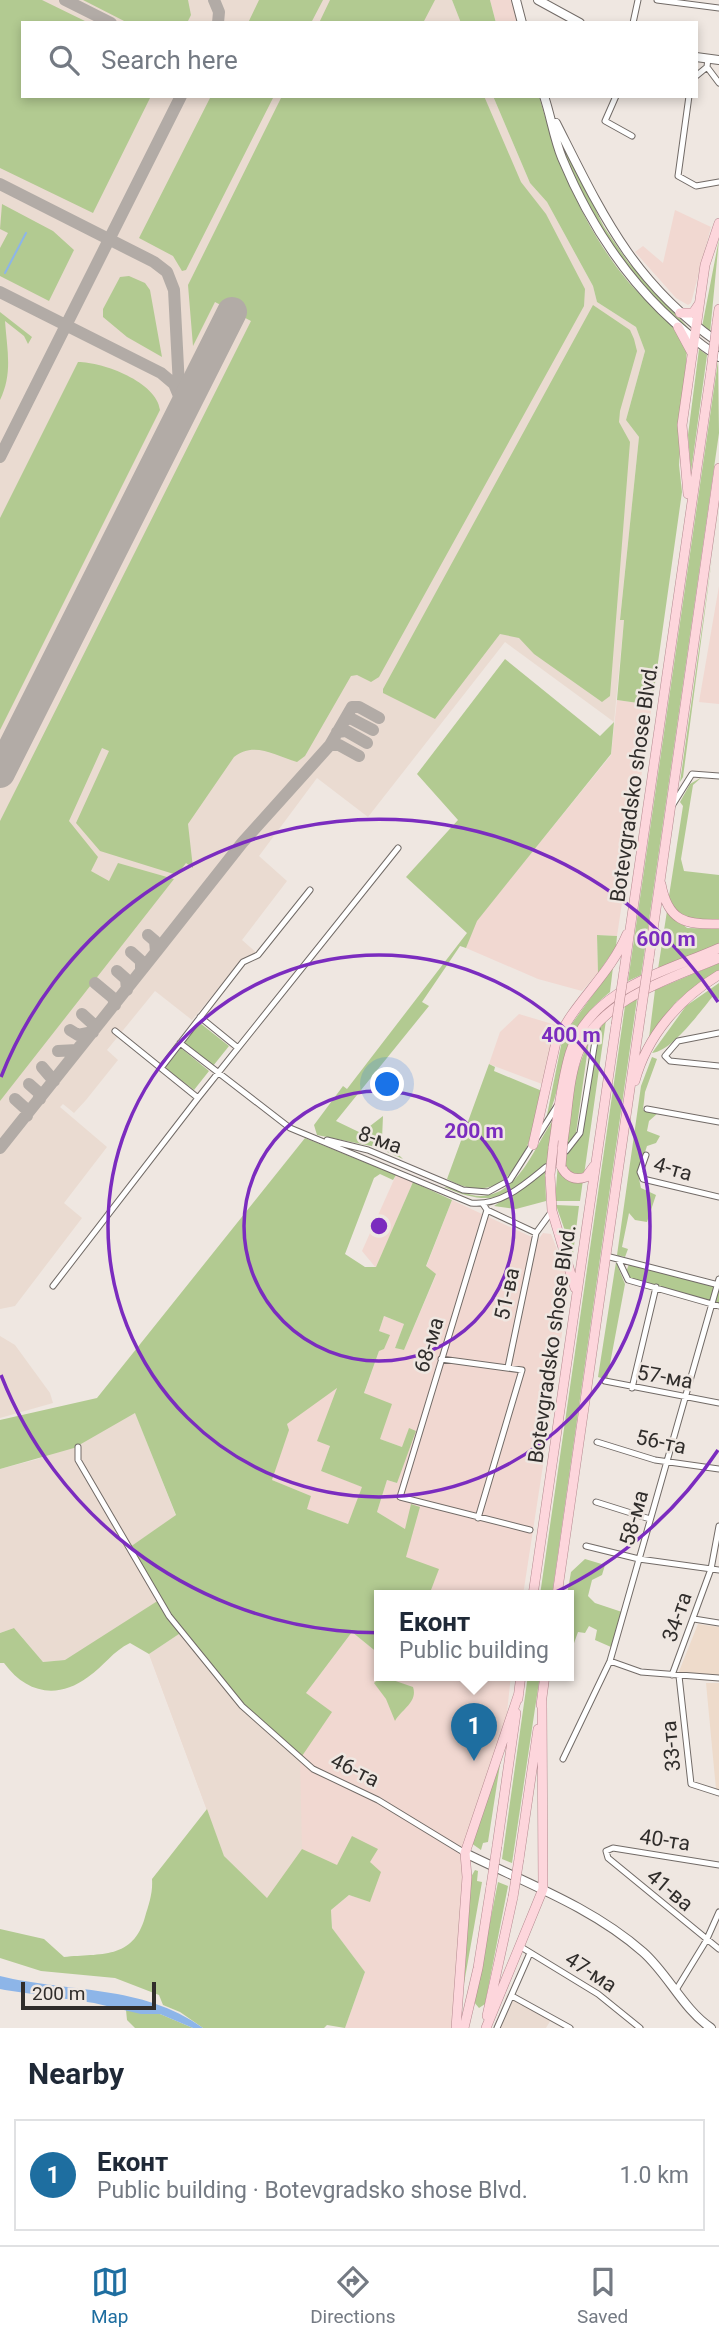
<!DOCTYPE html>
<meta charset="utf-8">
<style>
:root{--surface:#fff;--page:#f6f6f7;--text:#1f2937;--muted:#747a83;--line:#e0e1e3;--accent:#1e6ea0}
body{margin:0;font-family:Roboto,sans-serif;background:var(--page);color:var(--text)}
.scale{position:absolute;left:21px;bottom:18px;width:135px;box-sizing:border-box;padding-left:7px;border:4px solid #302d2b;border-top:0;font-size:19px;line-height:24px;white-space:nowrap;color:#302d2b;-webkit-text-stroke:5px #efe7e1;paint-order:stroke}
.you{position:absolute;left:388px;top:1085px;width:24px;height:24px;margin:-18px;border:5px solid #fff;border-radius:50%;background:#1a73e8;box-shadow:0 0 0 10px #1a73e833}
.badge{display:grid;place-items:center;width:46px;height:46px;border-radius:50%;background:var(--accent);color:#fff;font-size:23px;font-weight:700}
.pin{position:absolute;translate:-50% -58px;filter:drop-shadow(0 2px 4px #0008)}
.pin::after{content:'';position:absolute;top:37px;width:24px;height:21px;background:inherit;clip-path:polygon(0 0,100% 0,50% 100%)}
.popup{position:absolute;left:374px;top:1590px;width:200px;height:91px;box-sizing:border-box;display:grid;place-content:center;border-radius:0px;background:var(--surface);filter:drop-shadow(0 2px 5px #0005);font-size:23px;white-space:nowrap;color:var(--muted)}
.popup b{font-size:26px;color:var(--text)}
.popup::after{content:'';position:absolute;left:50%;top:100%;margin-left:-14px;border:14px solid transparent;border-top-color:var(--surface)}
.list{margin:0;padding:0;list-style:none}
h2{display:flex;justify-content:space-between;align-items:center;height:91px;margin:0;padding:0 28px;font-size:30px}
h2 small{font-size:23px;font-weight:400;color:var(--muted)}
.list li{display:grid;grid-template-columns:46px 1fr auto;gap:21px;align-items:center;box-sizing:border-box;height:112px;margin:0 14px 14px;padding:0 14px;border:2px solid var(--line);border-radius:0px}
.list b{display:block;font-size:26px;white-space:nowrap}
.list p{margin:0;font-size:23px;white-space:nowrap;color:var(--muted)}
.list em{font-size:23px;font-style:normal;color:var(--muted)}
.icon{flex:none;width:38px;height:38px;fill:none;stroke:currentColor;stroke-width:2;stroke-linecap:round;stroke-linejoin:round}
.map{position:relative;flex:none;width:719px;height:2028px;overflow:hidden}
.search{position:absolute;background:var(--surface);box-shadow:0 4px 10px #0003;left:21px;right:21px;top:21px;height:77px;display:flex;align-items:center;gap:18px;box-sizing:border-box;padding:0 24px;border-radius:0px;color:var(--muted);font-size:26px}
.sheet{height:217px;background:var(--surface)}
nav{display:flex;justify-content:space-around;align-items:center;box-sizing:border-box;height:98px;border-top:2px solid var(--line);background:var(--surface);font-size:19px;color:var(--muted)}
nav a{display:grid;justify-items:center;gap:4px}
nav .on{color:var(--accent)}
.map>svg:first-child{display:block}
</style>
<div class="map">
<svg width="719" height="2028" viewBox="0 0 719 2028">
<rect width="100%" height="100%" fill="#efe7e1"/>
<path fill="#f1d8d1" d="M490,0H513L518,23H496Z
M675,210L711,227L691,303L688,305L676,298L635,252L643,246L663,263Z
M719,586V704L699,702Z
M617,700L652,705L617,936L597,935L598,973L582,991L538,979L466,948L476,921L611,755Z
M519,1014L559,1026L542,1084L489,1064L500,1032Z
M396,1175L413,1182L376,1268L362,1251Z
M452,1200L538,1240L543,1233L551,1234L569,1280L556,1378L552,1383L549,1399L552,1407L523,1595H448L431,1590L405,1558V1529L377,1512L387,1480L397,1483L402,1447L380,1439L364,1394L379,1351L389,1335L379,1331L384,1316L404,1324L395,1348L404,1350L436,1275L426,1267Z
M337,1386L330,1446L321,1471L363,1487L348,1524L306,1509L311,1496L272,1480L288,1430L287,1424L301,1410Z
M352,1632L379,1654V1675H511L505,1731L469,1838L457,2009L452,2028H345L365,1972L332,1928L331,1910L349,1895L369,1901L337,1866L267,1898L224,1856L149,1654L306,1693Z"/>
<path fill="#eadbd1" d="M0,0H452L461,23H23V96H493L530,183L547,202L593,286L597,302L636,327L645,351L626,420L639,437L620,619L624,620L614,722L505,642L368,817L317,778L259,856L287,881L242,940L257,953L255,956L243,959L192,1020L155,991L107,1050L118,1060L86,1100L74,1113L63,1104L60,1107L107,1147L64,1203L82,1218L15,1306L0,1309Z
M0,1336L15,1345L50,1393L53,1403L0,1418Z
M135,1412L176,1516L130,1547L160,1600L66,1660L43,1662L14,1628L0,1633V1469L38,1459Z
M182,1632L300,1759L302,1849L267,1898L224,1856L149,1654Z
M507,1994L552,2018L546,2028H494Z"/>
<path fill="#eedbcb" d="M698,1624L719,1627V1675L678,1674Z
M706,1683H719V1789H716Z"/>
<path fill="#b2ca91" fill-rule="evenodd" d="M0,0H42L89,23H23V96H151L93,213L0,168Z
M83,0H188L191,15L187,23H128Z
M259,0H323L311,23H248Z
M330,0H435L423,23H319Z
M452,0H490L496,23H461Z
M211,96H274L186,270L182,271L173,256L139,238Z
M282,96H484L521,182L546,214L585,289L584,306L379,677L371,682L357,675L351,676L305,756L297,762C275,755 253,741 234,757L188,824L193,868L186,863L177,875L100,851L76,823L109,751L102,748L69,821L98,857L91,871L109,881L118,863L174,879L0,1101V821L251,321L215,302L193,346L188,285Z
M493,96H539C558,163 582,225 626,279C644,301 676,324 687,348L679,465L682,492L652,705L617,700L624,620H620L639,437L626,420L645,351L636,327L597,302L593,286L547,202L530,183Z
M563,144L604,227L628,262L694,334C645,294 608,246 580,190C573,175 564,160 563,144Z
M2,204L53,231L74,250L49,301L0,276V248L8,233L0,229Z
M719,239L710,333L702,327Z
M129,276L145,283L150,290L162,357L127,337L103,317V309L120,277Z
M593,305L630,330L634,339L637,351L620,411L619,422L630,442L610,696L602,702L534,654L519,638L500,634L435,719L383,693V689Z
M0,312L32,337L28,344L24,336L5,321C7,350 13,373 0,400Z
M699,349L707,355L691,472L688,435Z
M718,361L719,433L643,962L641,975L628,981Z
M78,362C103,362 157,382 160,410L0,730V518Z
M712,558L683,777L680,782Z
M505,659L600,736L614,722L611,754L477,921L466,948L460,946L422,1002L429,1006L336,1121L361,1133L383,1116L382,1139L403,1159L376,1147L317,1135L314,1125L343,1086L347,1089L467,933L406,877L458,820L417,774Z
M702,777L693,785L681,859L684,871L719,875V920C697,921 676,922 669,896L683,806L680,802L690,784Z
M667,911L687,928L719,929V944L658,969Z
M597,935L617,936L616,947L598,973Z
M719,963V970L677,1001L649,1038L655,990Z
M613,967L610,992C587,1010 569,1034 563,1063C558,1083 556,1101 546,1120L563,1036Z
M719,983V999L713,996C700,1012 672,1051 652,1053L686,1006Z
M637,999L552,1595H540L625,1006Z
M606,1020L584,1175L569,1173C557,1153 578,1149 582,1131C588,1101 586,1042 606,1020Z
M200,1023L229,1046L213,1066L184,1043Z
M589,1040L576,1133L566,1147L576,1074Z
M181,1048L209,1071L194,1090L165,1068Z
M652,1057L657,1059L645,1092L643,1110L658,1113L649,1121L647,1131L660,1136L656,1143L647,1146L638,1174L641,1188L656,1195L647,1222L635,1220L629,1213L622,1247L628,1249L625,1257L617,1255L641,1086Z
M489,1064L495,1067L494,1071L542,1091C534,1140 512,1215 447,1179Z
M554,1119L547,1163C506,1195 497,1210 444,1187C453,1186 468,1196 480,1196C520,1195 534,1146 554,1119Z
M305,1138L396,1175L393,1180L380,1174L374,1178L345,1254L365,1267H376L413,1182L452,1200L426,1266L436,1274L404,1350L395,1348L404,1324L384,1316L379,1331L390,1335L384,1349L379,1351L364,1393L392,1404L380,1439L402,1447L409,1428L416,1431L397,1483L387,1480L377,1512L405,1529L411,1504L420,1507L406,1557L439,1569L431,1590L448,1595H379V1654L352,1632L306,1693L332,1712L300,1759L242,1706L182,1632L149,1654L130,1643C113,1651 104,1666 88,1677C57,1700 26,1693 4,1663H0V1633L14,1628L43,1662L65,1660L159,1600L130,1547L176,1515L135,1413L74,1448L0,1469V1420L97,1398ZM337,1388L317,1441L330,1446L321,1471L362,1487L348,1524L307,1509L311,1496L272,1480L289,1430L287,1424Z
M558,1163L583,1180L580,1201H555Z
M545,1171L546,1201L516,1209L494,1206Z
M556,1205L579,1206L573,1254Z
M616,1262L625,1284L607,1380L598,1377Z
M629,1264L719,1285V1306L628,1280L626,1272Z
M585,1559L605,1565L602,1575L592,1580L588,1596L595,1603L622,1612L611,1647L595,1640L597,1630L589,1626L585,1633L578,1632L573,1646L569,1644L567,1595L571,1572Z
M528,1675H540L512,1863L502,1859Z
M381,1676L413,1687C418,1702 402,1709 395,1721L386,1699L374,1683Z
M503,1745L488,1842L483,1843L481,1850L471,1843Z
M207,1809L224,1856L267,1898L302,1849L337,1865L352,1836L378,1849L370,1862L381,1872L370,1902L349,1895L331,1910L332,1928L365,1972L345,2028L327,2025L324,2028H203L180,2012L163,2005L159,1995L115,1978L41,1971L0,1958V1929L44,1939L64,1957C101,1953 133,1960 145,1917C149,1904 153,1893 152,1879Z
M475,1870L478,1871L477,1881L482,1882L463,1989L471,1877Z
M498,1882L508,1886L485,2004L479,2008L474,2002Z
M126,2010L160,2014L193,2028H135L127,2020Z"/>
<path fill="#8db5e8" d="M0,1976C69,1993 142,1984 203,2028H193L160,2014H141L94,2003L5,1990L0,1989Z"/>
<g fill="none" stroke-linecap="round" stroke-linejoin="round">
<path stroke="#8db5e8" stroke-width="2" d="M5,273L26,233"/>
<path stroke="#b2aba6" stroke-width="12" d="M65,0L111,23
M214,0L219,12L218,23
M0,184L154,262L167,272L174,290L180,406L178,418
M0,292L161,373L174,384L179,396
M0,457L181,96
M344,721L350,718L373,730
M337,732L346,731L367,743
M330,745H339L359,756
M131,952L141,961V971
M156,952L242,843L330,745L352,707H359L379,718
M117,971L126,979L127,990
M95,983L113,998L115,1005
M70,1030L78,1035L93,1032V1024L82,1014
M58,1051L77,1050L80,1046
M42,1067L54,1081
M29,1084L38,1092L40,1099
M15,1099L26,1109L27,1116
M0,1148L156,952L155,941L148,935"/>
<path stroke="#b2aba6" stroke-width="30" d="M0,773L232,312"/>
<defs>
<path id="street" d="M657,0L719,8
M633,23L638,0
M707,67L719,83
M696,76L707,67L708,58
M616,96L605,121L632,136
M689,96L678,176L696,186L719,182
M672,806L692,774L719,776
M200,1017L238,1048
M115,1031L198,1098
M719,1033L678,1041L665,1056L670,1061L719,1066
M180,1043L290,1128L471,1203C501,1206 524,1185 546,1167
M161,1068L243,962L258,955L310,890
M647,1109L719,1122
M327,1140L368,1150L463,1190L488,1192L510,1180L557,1106
M566,1151L580,1133L597,1029
M646,1155L640,1172L643,1179L719,1197
M483,1204L487,1210L400,1497L530,1530
M487,1210L536,1233
M606,1256L719,1285
M618,1259L628,1280L719,1306
M53,1286L198,1098L398,848
M441,1359L522,1370L478,1518
M508,1367L536,1233L552,1211
M605,1381L719,1403
M632,1388L656,1287
M597,1442L655,1460L719,1469
M78,1447V1460L169,1616L242,1706L313,1769L378,1800L465,1853
M596,1502L650,1519
M586,1546L639,1559L719,1570
M694,1619L719,1623
M610,1661L641,1672L719,1678
M672,1675L711,1569L719,1526
M679,1676L691,1784L719,1793
M563,1759L610,1661L719,1279
M719,1865L613,1848L606,1851L608,1858L719,1949
M521,1947L598,1994L640,2028
M676,1990L706,1941L719,1912
M512,1996L570,2028
M497,2028L530,1953"/>
<path id="secondary" d="M516,0L522,23
M538,0L580,23
M696,57L719,60
M544,96C551,117 554,138 562,158C596,240 645,308 719,357
M556,123C602,214 632,282 719,343
M465,1853C526,1883 592,1907 643,1952C668,1974 683,2009 711,2028"/>
<path id="primary" d="M680,313H693L699,304
M717,323L719,309
M678,327L692,353
M688,494L682,425L705,265L719,223
M661,884C668,921 685,925 719,924
M649,958L719,468
M624,971L711,371
M635,1081C647,1036 680,998 719,975
M563,1141C568,1112 568,1078 579,1051C602,998 670,979 719,958
M533,1145L556,1042C574,1002 610,975 627,934
M553,1148C558,1116 561,1083 570,1053C590,989 665,972 719,948
M561,1166C566,1177 575,1181 586,1177L594,1166
M550,1175L552,1211L575,1288
M533,1595L616,1025
M557,1595L641,1012
M518,1699L521,1675
M541,1705L545,1675
M497,1846L516,1713
M519,1859L538,1729
M487,2016L513,1897
M456,2028L467,1877L465,1853L519,1693
M464,2028L478,1968L491,1886
M486,2028L543,1889L542,1701"/>
</defs>
<use href="#street" stroke="#726b67" stroke-width="7"/>
<use href="#secondary" stroke="#726b67" stroke-width="10"/>
<use href="#primary" stroke="#b4898f" stroke-width="10"/>
<use href="#street" stroke="#fff" stroke-width="5"/>
<use href="#secondary" stroke="#fff" stroke-width="8"/>
<use href="#primary" stroke="#fdd6dc" stroke-width="9"/>
<defs>
<path id="primary-bridge" d="M711,371L717,323
M641,1012L649,958
M616,1025L624,971
M561,1166L563,1141
M550,1175L553,1148
M491,1886L497,1846
M513,1897L519,1859"/>
</defs>
<use href="#primary-bridge" stroke="#b4898f" stroke-width="10" stroke-linecap="butt"/>
<use href="#primary-bridge" stroke="#fdd6dc" stroke-width="9"/>
</g>
<g fill="none" stroke="#7b2cbf" stroke-width="3.5">
<circle cx="379" cy="1226" r="135"/>
<circle cx="379" cy="1226" r="271"/>
<path d="M718 1450A406 406 0 0 1 1 1375M1 1077A406 406 0 0 1 718 1002"/>
</g>
<g text-anchor="middle" dominant-baseline="central" stroke-width="5" stroke-linejoin="round" paint-order="stroke">
<g font-size="21" fill="#302d2b" stroke="#efe7e1">
<text transform="translate(634 783) rotate(-82)">Botevgradsko shose Blvd.</text>
<text transform="translate(380 1140) rotate(19)">8-ма</text>
<text transform="translate(673 1169) rotate(16)">4-та</text>
<text transform="translate(507 1294) rotate(-78)">51-ва</text>
<text transform="translate(552 1344) rotate(-82)">Botevgradsko shose Blvd.</text>
<text transform="translate(429 1345) rotate(-73)">68-ма</text>
<text transform="translate(665 1377) rotate(10)">57-ма</text>
<text transform="translate(661 1442) rotate(12)">56-та</text>
<text transform="translate(634 1518) rotate(-74)">58-ма</text>
<text transform="translate(677 1617) rotate(-71)">34-та</text>
<text transform="translate(671 1746) rotate(-95)">33-та</text>
<text transform="translate(355 1770) rotate(26)">46-та</text>
<text transform="translate(665 1840) rotate(9)">40-та</text>
<text transform="translate(670 1890) rotate(40)">41-ва</text>
<text transform="translate(591 1972) rotate(33)">47-ма</text>
</g>
</g>
<circle cx="379" cy="1226" r="10" fill="#7b2cbf" stroke="#efe7e1" stroke-width="3.5"/>
<g font-size="21" text-anchor="middle" font-weight="bold" fill="#7b2cbf" stroke="#efe7e1" stroke-width="5" stroke-linejoin="round" paint-order="stroke">
<text x="666" y="946">600 m</text>
<text x="571" y="1042">400 m</text>
<text x="474" y="1138">200 m</text>
</g>
</svg>
<div class="scale">200 m</div>
<div class="you"></div>
<div class="pin badge" style="left:474px;top:1761px">1</div>
<div class="popup"><b>Еконт</b>Public building</div>
<div class="search"><svg class="icon" aria-label="search" viewBox="0 0 24 24"><circle cx="10" cy="10" r="6"/><path d="M15 15l6 6"/></svg>Search here</div>
</div>
<section class="sheet">
<h2>Nearby<small></small></h2>
<ul class="list">
<li><span class="badge">1</span><div><b>Еконт</b><p>Public building · Botevgradsko shose Blvd.</p></div><em>1.0 km</em></li>
</ul>
</section>
<nav>
<a class="on"><svg class="icon" aria-label="map" viewBox="0 0 24 24"><path d="M3 6l6-2 6 2 6-2v14l-6 2-6-2-6 2zM9 4v14M15 6v14"/></svg>Map</a>
<a><svg class="icon" aria-label="directions" viewBox="0 0 24 24"><path d="M12 3l9 9-9 9-9-9zM9 14v-3h6M13 9l2 2-2 2"/></svg>Directions</a>
<a><svg class="icon" aria-label="saved" viewBox="0 0 24 24"><path d="M7 4h10v16l-5-4-5 4z"/></svg>Saved</a>
</nav>
